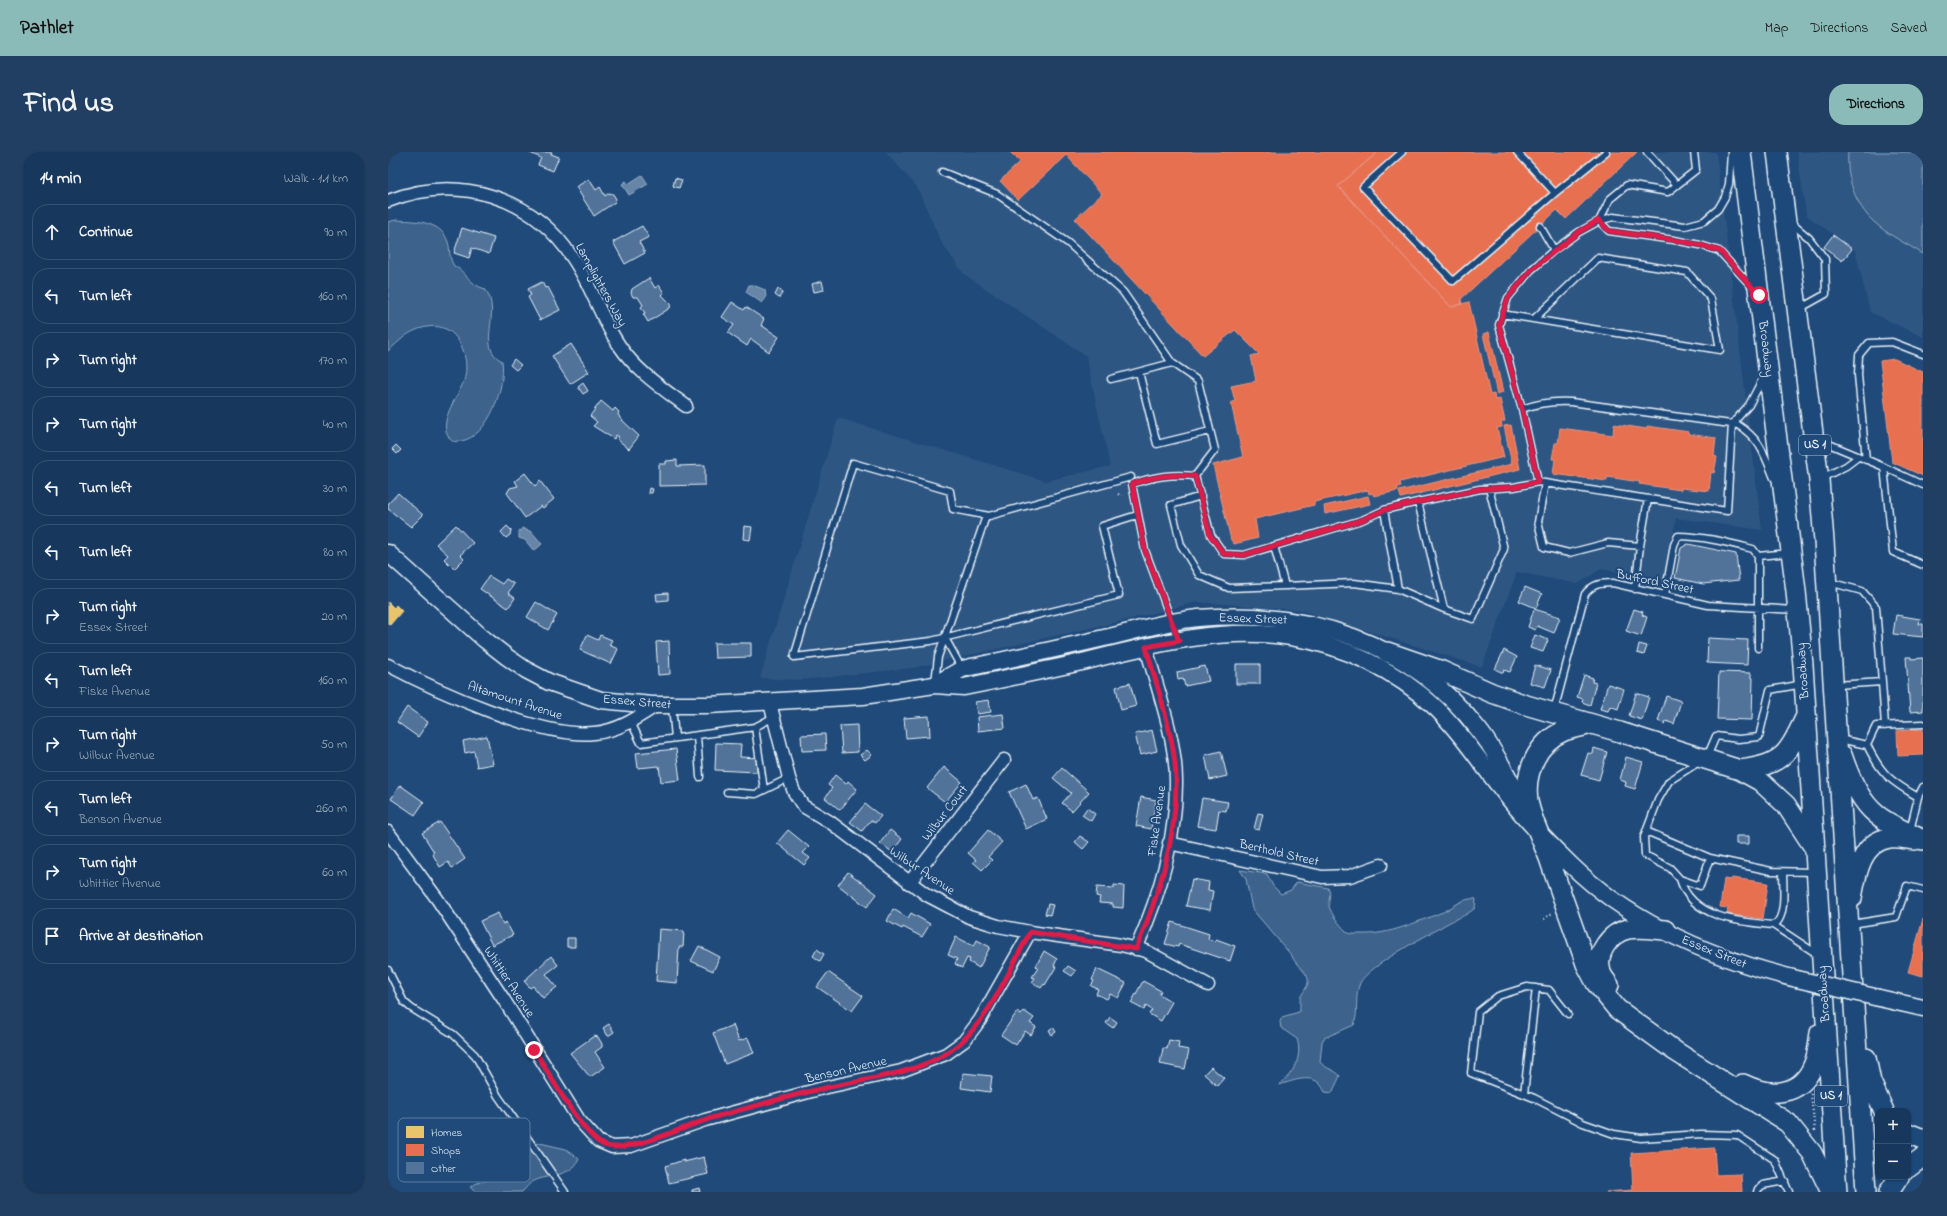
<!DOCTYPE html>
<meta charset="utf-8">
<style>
:root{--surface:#17385c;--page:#203f62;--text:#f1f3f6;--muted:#9eacbb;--line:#365272;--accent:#8bbbb9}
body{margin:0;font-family:"Indie Flower",sans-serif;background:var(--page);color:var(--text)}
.controls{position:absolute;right:12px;bottom:12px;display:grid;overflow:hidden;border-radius:8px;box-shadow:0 1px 3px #0004}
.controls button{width:36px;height:36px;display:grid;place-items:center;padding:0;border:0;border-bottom:1px solid var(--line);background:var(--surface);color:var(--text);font:20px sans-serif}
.stop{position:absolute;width:12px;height:12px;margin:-9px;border:3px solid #e11d48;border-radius:50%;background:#fff}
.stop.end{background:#e11d48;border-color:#fff;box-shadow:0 1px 4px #0008}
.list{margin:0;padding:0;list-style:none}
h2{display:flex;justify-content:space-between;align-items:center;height:52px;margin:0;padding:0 16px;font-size:17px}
h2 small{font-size:13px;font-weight:400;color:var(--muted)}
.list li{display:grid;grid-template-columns:26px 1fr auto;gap:12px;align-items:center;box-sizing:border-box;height:56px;margin:0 8px 8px;padding:0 8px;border:1px solid var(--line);border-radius:16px}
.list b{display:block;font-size:15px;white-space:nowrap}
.list p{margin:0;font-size:13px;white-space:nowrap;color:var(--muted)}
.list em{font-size:13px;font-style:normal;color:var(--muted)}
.icon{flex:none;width:22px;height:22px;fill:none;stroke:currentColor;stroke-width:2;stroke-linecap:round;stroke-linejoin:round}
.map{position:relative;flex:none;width:1535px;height:1040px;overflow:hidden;border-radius:16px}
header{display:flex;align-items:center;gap:24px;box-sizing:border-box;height:56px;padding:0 20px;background:var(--accent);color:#111}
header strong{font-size:19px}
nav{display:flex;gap:22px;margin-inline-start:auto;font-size:14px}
.intro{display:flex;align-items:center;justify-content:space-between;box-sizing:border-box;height:96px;padding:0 24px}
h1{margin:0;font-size:28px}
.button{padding:10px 18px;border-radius:16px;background:var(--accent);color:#111;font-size:14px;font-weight:700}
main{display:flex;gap:24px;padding:0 24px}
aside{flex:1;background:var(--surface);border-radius:16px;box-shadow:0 1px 3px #0004}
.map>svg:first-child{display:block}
</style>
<header>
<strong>Pathlet</strong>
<nav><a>Map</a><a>Directions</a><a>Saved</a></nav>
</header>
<div class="intro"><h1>Find us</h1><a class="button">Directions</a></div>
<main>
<aside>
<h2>14 min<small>Walk · 1.1 km</small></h2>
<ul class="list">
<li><svg class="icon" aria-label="ahead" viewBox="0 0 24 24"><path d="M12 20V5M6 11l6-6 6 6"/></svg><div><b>Continue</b></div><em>90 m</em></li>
<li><svg class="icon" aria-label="left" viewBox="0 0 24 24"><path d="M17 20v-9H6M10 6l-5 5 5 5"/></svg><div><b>Turn left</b></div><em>160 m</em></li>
<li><svg class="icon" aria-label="right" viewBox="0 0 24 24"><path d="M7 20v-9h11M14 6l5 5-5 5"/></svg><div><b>Turn right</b></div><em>170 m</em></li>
<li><svg class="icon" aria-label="right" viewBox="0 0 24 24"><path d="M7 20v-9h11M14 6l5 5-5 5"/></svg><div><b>Turn right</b></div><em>40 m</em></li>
<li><svg class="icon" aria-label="left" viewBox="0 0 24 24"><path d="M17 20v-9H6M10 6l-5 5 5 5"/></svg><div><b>Turn left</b></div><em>30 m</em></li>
<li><svg class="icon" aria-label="left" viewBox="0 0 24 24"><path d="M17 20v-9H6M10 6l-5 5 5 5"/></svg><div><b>Turn left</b></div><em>80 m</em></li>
<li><svg class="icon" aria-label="right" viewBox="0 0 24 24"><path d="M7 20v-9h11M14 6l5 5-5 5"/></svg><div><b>Turn right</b><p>Essex Street</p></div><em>20 m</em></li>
<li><svg class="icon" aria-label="left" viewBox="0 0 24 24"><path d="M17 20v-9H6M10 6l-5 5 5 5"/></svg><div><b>Turn left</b><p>Fiske Avenue</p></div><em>160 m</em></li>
<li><svg class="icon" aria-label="right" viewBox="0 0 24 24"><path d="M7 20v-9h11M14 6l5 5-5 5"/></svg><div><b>Turn right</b><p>Wilbur Avenue</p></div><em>50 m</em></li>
<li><svg class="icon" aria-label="left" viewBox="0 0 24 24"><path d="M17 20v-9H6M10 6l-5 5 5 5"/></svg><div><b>Turn left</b><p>Benson Avenue</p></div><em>260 m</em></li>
<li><svg class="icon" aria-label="right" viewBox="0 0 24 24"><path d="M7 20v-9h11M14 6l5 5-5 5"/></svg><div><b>Turn right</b><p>Whittier Avenue</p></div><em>60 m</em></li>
<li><svg class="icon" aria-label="arrive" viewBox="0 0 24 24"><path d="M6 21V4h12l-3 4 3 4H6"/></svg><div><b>Arrive at destination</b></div></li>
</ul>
</aside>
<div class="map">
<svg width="1535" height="1040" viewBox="0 0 1535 1040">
<rect width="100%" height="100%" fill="#1f4a7a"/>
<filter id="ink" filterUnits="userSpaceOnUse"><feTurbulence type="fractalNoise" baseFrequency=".025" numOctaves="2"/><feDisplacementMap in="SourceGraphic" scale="8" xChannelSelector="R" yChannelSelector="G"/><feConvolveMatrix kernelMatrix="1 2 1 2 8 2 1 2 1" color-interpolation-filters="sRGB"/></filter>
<g filter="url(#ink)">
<path fill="#2e5683" d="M498,0H1328L1374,378L1288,366L1278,428L1213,417L1190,432L1129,420L1094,515L913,458L809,450L734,469L524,516L413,528L372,526L450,266L658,329L722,314L698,204L576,122L553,90L529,35Z
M1409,0H1535V185L1482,160L1467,98L1418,63Z"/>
<path fill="#3c628c" stroke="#92aac2" d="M1460,0H1535V102C1519,92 1500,83 1486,70C1467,53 1458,25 1460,0Z
M8,68C25,69 53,68 60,90C63,99 60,104 66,114C77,118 80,132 97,137C115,160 87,195 114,209C118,234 101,285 73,289C68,289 65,291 62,287C47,269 74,241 77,225C80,211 76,193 66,183C53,169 30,174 16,185C11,189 6,194 0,199V70Z
M852,718L879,722L885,734L893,742L903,738L909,730L940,736C944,742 940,747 941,754C943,762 952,773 958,779C961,783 968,782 973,782C1002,783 1028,770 1055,760C1066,755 1075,745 1088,747L1087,756C1077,765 1066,767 1055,774C1038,784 980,814 972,831C966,844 971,859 966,873L936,886L934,890L932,910C937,917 947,917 952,924L944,941L937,940C935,937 934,934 932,932C922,921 902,930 891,933C905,922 915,905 909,887L893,876L892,870L894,865L911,860C913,855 911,849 913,844C916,838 923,832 919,824C915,817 907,812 904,804L864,757L858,727Z
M152,991L178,997L191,1007C184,1025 161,1022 146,1029C141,1031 138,1036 134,1040H87L82,1035C91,1028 103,1029 113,1023C134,1011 124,995 152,991Z"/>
<path fill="#6685a7" stroke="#9ab0c7" d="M254,23L260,32L241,43L234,32L238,29L240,32Z
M361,133H365L377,138L378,146L374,151L358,140Z
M134,376L144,380L154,392L146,399L137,388L131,386V378L133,379Z"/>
<path fill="#e9c46a" stroke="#e9d295" d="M0,450L6,456L8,453L14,459L2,473L0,472Z"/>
<path fill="#e76f51" stroke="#e79683" d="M622,0H990L950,34L1063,155L1081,150L1102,243L1106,242L1107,248L1112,247L1117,269L1113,270L1114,275L1109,276L1116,305L1012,330L1013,335L1009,336L1010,339L986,344L984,341L981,342L980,338L926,350V353L867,367L870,386L846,392L843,388L825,313L855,305L843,251L847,249L843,234L868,229L863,204L871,202L847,178L815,204L687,67L714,42L678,3L630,48L612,29L632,10Z
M990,0H1249L1178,67L1169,58L1073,147L1074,152L1063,155L950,34Z
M1101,180L1115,240L1109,242L1095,182Z
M1507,207L1535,220V324L1504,310L1492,209Z
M1226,272L1259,277V274L1301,280L1300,282L1328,286L1326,304L1329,305L1326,321L1323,320L1321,339L1293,336V338L1251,332L1252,330L1219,325V329L1165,322L1167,307H1164L1167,291H1170L1172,276L1225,283Z
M1123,273L1132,317L1013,346L1011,339L1124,312L1116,274Z
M980,344L982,352L937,362L936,354Z
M1535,577V603L1510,604L1509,579Z
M1344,726L1380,731L1375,767L1339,762L1340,756L1332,755L1336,727L1343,728Z
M1535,767V824L1520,820Z
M1326,996L1328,1023L1353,1022L1354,1040H1218L1245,1038L1243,1001Z"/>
<path fill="#517399" stroke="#e8f1f8" d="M140,0H164L163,2L171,5L165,19L150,13L153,6Z
M287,26L294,28L291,36L285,34Z
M201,27L208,38L212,35L217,44L221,41L225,42L228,47L227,50L206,64L188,35Z
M254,74L261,85L251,90L257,101L237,112L225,90Z
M74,76L106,86L101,102L84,96L81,106L66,101Z
M1445,83L1464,97L1454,109L1436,95Z
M261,126L267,136L271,133L276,141L274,143L283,152L282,156L260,170L255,162L257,161L253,155L255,153L250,145H245L243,141L244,137Z
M434,129L436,138L426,140L424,132Z
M154,130L157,136L160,135L172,158L152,168L140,145L143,143L140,137Z
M390,137L395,140L391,146L387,143Z
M344,150L356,158L358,155L376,167L373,173L391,185L381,200L363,187L359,194L340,181L346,173L334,165Z
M183,192L201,220L182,232L164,204Z
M126,207L133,213L128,218L122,213Z
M195,231L200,239L195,242L190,235Z
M213,249L225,259L227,256L231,260L230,262L232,266L251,284L241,297L229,287L231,285L228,283L226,287L205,274L209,270L202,264Z
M8,293L13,298L9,302L4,297Z
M289,308V314L317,313V333L271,334V312H278V309Z
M137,321L147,334L152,329L166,347L155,356L153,354L137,366L119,341L122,336L130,334L127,329Z
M261,336L265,337L264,341H260Z
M10,341L35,363L23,375L0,357V352Z
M68,373L85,391L72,403L76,407L66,417L56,407L60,403L48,392Z
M119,374L123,378L122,383L118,386L113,380Z
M356,374L364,375L362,388L355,387Z
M1300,392L1348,402L1351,428L1315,432L1287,426L1293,396Z
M101,424L114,432L118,427L126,432L120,441L127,446L120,456L92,437Z
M1137,435L1154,442L1148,456L1131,449Z
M280,441V448L269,449L268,442Z
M148,450L169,463L160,478L139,465Z
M1146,457L1172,465L1166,481L1149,474L1147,478L1140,475Z
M1246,457L1255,460L1254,463L1259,465L1253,484L1238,479Z
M1508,463L1532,467L1531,472H1535V485L1505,482Z
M199,483L210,488L212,483L224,488L221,493L230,497L223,512L192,498Z
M1147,483L1160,488L1155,500L1142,496Z
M1320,486L1360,488L1359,513L1319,511Z
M281,489L282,522L270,523L268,490Z
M326,491H363V505L327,506Z
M1251,492L1259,494L1256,503L1249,501Z
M1116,498L1129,505L1122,520L1116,518L1115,521L1107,517Z
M1518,505H1523V507L1535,506V559L1522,560Z
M848,512H872V532H848Z
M1147,513L1163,518L1157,535L1142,531Z
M817,514L821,529L797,534L795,527L790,528L789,520Z
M1331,520L1363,521V526H1365L1364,568L1329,567Z
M1196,523L1205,526L1204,530L1208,531L1202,553L1194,550L1195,547L1189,545Z
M742,531L748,554L733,558L728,535Z
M1220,532L1236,537L1230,557L1222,554L1220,559L1212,557Z
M1248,541L1261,545L1254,568L1241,564Z
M1278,544L1293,549L1286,572L1278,569L1277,572L1270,569Z
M601,548L603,560L589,562L587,550Z
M19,555L40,570L30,585L9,570Z
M615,562L617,576L590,579L589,565Z
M541,564L542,584L518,586L516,566Z
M469,573L470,600L454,601L452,574Z
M764,578L769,599L752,603L747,582Z
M437,582L438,598L414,599L413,583Z
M99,584L105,612L89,615L86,599L77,601L75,589Z
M328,591L353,592L352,605L370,606L369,620L327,618Z
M1206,596L1219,600L1211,628L1193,623L1200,601L1205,602Z
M288,597L292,628L273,630L271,614L250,616L248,601Z
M479,598L484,603L477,608L472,603Z
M833,599L839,624L822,628L817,603Z
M1238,605L1255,610L1247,637L1237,634L1238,630L1232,628Z
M556,615L574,630L557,650L539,636Z
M674,616L701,640L684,659L674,651L683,641L665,626Z
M447,623L458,632L460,629L469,637L452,658L437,646L444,636L440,633Z
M638,632L645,648L650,646L659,667L638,677L621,640Z
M12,633L36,650L27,663L3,647Z
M753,645L768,648L763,677L748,674Z
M814,646L840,650L838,659L831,658L828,677L809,674Z
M477,652L493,664L487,671L483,668L474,679L462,670Z
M699,656L707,662L703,669L694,663Z
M870,661L875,662L871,678L866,677Z
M52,670L77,707L64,716L60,710L52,715L44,701L46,700L34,681Z
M400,678L421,695L415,701L422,706L416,713L389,691Z
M502,678L514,687L504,700L492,691Z
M600,678L614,690L600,705L604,708L594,718L585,710L588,708L580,701Z
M692,684L701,690L695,697L687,690Z
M1348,684H1361V692H1348Z
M460,720L489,742L479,755L450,733Z
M804,727L821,730L820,738L825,739L822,758L798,754Z
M726,733L736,734L735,756L725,755V752L711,751L712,745L708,744L709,735L726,736Z
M660,752L665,753L662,763L657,762Z
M505,757L520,766L523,761L542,772L534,785L515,775L514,777L499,769Z
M110,761L115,772L118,770L125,783L104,793L92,769Z
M784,770L821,782L820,787L827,789L828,787L847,794L842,809L791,792L790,795L777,792Z
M271,777L296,779L295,795H291L289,831L268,829Z
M568,785L586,794L589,788L602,795L591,816L581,810L582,807L579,806L574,816L567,812L569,807L560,803Z
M179,786H187V795H179Z
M311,794L332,805L325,819L303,809Z
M429,797L436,802L432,809L425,804Z
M656,799L669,807L666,814L668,815L657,833L656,832L653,836L644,830L647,826L644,825L650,816L648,814Z
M163,804L170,813L158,822L169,835L155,846L145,834L142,836L136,829Z
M680,814L688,819L684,824L676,819Z
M709,817L738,831L730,846L722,842L719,847L708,842L710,837L703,834L706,829L704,828Z
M440,820L475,844L464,859L429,835Z
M755,829L773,839L771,842L784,850L773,869L761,862L764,858L758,854L756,858L743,851Z
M636,859L646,866L642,871L648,875L643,883L637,879L628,893L613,883L629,860L633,863Z
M722,865L729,870L725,876L718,871Z
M221,872L226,880L220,884L215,876Z
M345,873L351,889L360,886L366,901L337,912L325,881Z
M665,875L668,880L664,883L661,878Z
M206,884L210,885L214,892V895L207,900L217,915L202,925L182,901Z
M781,888L791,890L790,896L801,898L797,917L772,912L775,896L779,897Z
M823,915L836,926L829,934L816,922Z
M575,921L604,924L602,940L573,936Z
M316,1005L320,1022L281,1031L277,1014L296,1008V1010Z
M311,1036L312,1040H304V1038Z"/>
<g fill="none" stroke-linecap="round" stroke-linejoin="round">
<defs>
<path id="service" d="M1014,0L975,35L1065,129L1167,41
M1129,0L1167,41L1218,0
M1259,0L1289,33
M554,20L609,42L680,91L735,140L784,211L810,229L827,298L807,324
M1211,69L1221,79L1286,88L1312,93L1331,99L1365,136
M1211,69L1222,47L1239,33L1280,40L1308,18L1306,0
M1402,70L1421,86L1437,107L1438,142L1411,157
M1152,74L1166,98
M1114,162L1332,198L1323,147L1299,120L1210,106L1146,167
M751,220L769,292L822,279
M723,227L784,211
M1134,257C1150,251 1166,249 1183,250L1350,273C1373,288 1376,302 1386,326
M1429,287L1496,315
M1478,308L1470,223L1471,203L1481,191L1504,190L1535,202
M807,324L823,383L836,402L856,403L974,368L996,358L1030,350L1092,337L1126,335L1150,330L1339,359L1344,272L1361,253L1376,224
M743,325L601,364L565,357L562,339L465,311L406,505L543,489L731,443L714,374L749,363
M1434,326L1458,314L1470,305
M1150,330L1134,257L1111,173L1120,146L1143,118L1166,98L1191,80L1211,69L1225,65L1297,74L1316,69L1330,57L1337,45L1341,32L1343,0
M1157,331L1150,370L1156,395L1181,401L1220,391L1252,394L1260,347
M1535,333L1496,315L1505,400L1535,413
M813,344L783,353L793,393L811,423L841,436L897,434
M1030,350L1056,457L1085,467L1116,397L1101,336
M886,394L897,434L966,431L1010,437L996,358
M1441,430L1474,439L1488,455L1494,530
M1010,437L1056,457
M1247,437L1252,394
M1277,443L1286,393L1290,384C1315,384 1341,391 1365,397L1370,404
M557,486L574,517
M790,487L757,398L744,332C768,324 782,322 807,324
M1370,496V404L1401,401
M547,530L550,505L598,364
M1448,533L1494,530L1497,574
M284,554L287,586
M1166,559L1197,442C1205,432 1212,431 1225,431L1320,453L1408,458
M243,570L253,591L367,575
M309,584L312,625
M1451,587L1479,593C1493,622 1502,629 1530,645L1522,679
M1479,593L1488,574L1535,572
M1319,605L1328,584L1350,587L1371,585L1382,538L1415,532
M1311,610L1281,629L1270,648L1256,685L1257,703L1282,716L1292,727L1312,734L1322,706
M376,638L367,575L386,565
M339,640L368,642L401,626
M1530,645L1535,635
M1258,679L1322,706L1383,719L1425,720
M1292,727C1303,766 1351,770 1385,773C1399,768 1395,734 1395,720
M1464,772L1508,765L1519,734L1535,738
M1385,773L1429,802
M0,818L16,850L23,856L65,882L87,903L110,944L177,1040
M1180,862L1161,838L1139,835L1110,844L1090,860L1083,921L1146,946L1195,971L1226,982L1253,986L1313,982L1349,983L1387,1008L1401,1040
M1136,942L1148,836
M1369,1040L1370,1037L1375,1033L1397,1029"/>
<path id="minor" d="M0,49C69,22 143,43 184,105C203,132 212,165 231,193C248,219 274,236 298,254
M0,513C47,538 154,587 206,581C230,579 249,566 269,553
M382,551L401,626L406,640L415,654L442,670L539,743L581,765L610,774L642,780L733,793L758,799L820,833
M0,680L50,748L116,848L191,968L210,989L224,995L243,994L317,968L435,936L513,919L558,902L576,889L592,868L642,780
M781,691L934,725L962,724L993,713
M521,731L616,608
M748,797C771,745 788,689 788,632C789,589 769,536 758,495"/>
<path id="secondary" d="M0,401L96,487L119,505L138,518L161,530L213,548L264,553H320L475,544L546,533L576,535C615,527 654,519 694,510C762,493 833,474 903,485C956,493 1009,519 1048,556C1073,580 1091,609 1112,635C1133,663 1158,689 1183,713C1245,773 1326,807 1409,827
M546,533L574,517C621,507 669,497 716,486C747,479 779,469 810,466C920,457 1022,489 1091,578C1108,599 1120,626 1134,650
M1491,846L1535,856"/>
<path id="trunk" d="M1353,0L1408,439L1415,513L1449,1040
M1389,0L1431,328L1436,389L1478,1040
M999,500L1054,519L1104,541L1138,553L1232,580L1352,618L1372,629L1398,653L1425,694
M1203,572C1194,575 1185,576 1176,579C1149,590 1136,621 1140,649C1144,669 1154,688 1161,706C1173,742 1186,777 1198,812L1208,831L1229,857L1287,899L1400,971L1424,1001L1443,1040
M1454,603C1461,624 1471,648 1488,662C1501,673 1520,680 1535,688
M1352,618C1395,612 1399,604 1417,566
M1464,746C1468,723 1473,690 1501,686C1510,685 1518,687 1527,688
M1221,833C1218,829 1214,824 1213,820C1207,801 1222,781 1240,777C1252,775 1264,777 1277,778
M1478,906L1483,930L1496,959
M1355,932C1382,945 1412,945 1425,914C1430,904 1430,892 1432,881
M1520,981L1535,987
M1520,1016L1535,1005
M1501,1040L1511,1025"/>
</defs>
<use href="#service" stroke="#e8f1f8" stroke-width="9"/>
<use href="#minor" stroke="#e8f1f8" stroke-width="15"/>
<use href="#secondary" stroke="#e8f1f8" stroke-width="19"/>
<use href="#trunk" stroke="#e8f1f8" stroke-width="22"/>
<path stroke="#e8f1f8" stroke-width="2.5" stroke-dasharray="1 3" stroke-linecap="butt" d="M730,342L734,344
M1156,767L1164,761
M1423,942L1427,979"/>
<use href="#service" stroke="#1f4a7a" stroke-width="6"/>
<use href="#minor" stroke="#1f4a7a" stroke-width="12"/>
<use href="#secondary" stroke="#1f4a7a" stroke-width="16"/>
<use href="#trunk" stroke="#1f4a7a" stroke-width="19"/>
<defs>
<path id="secondary-bridge" d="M1409,827L1491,846"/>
</defs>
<use href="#secondary-bridge" stroke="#e8f1f8" stroke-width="19" stroke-linecap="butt"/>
<use href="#secondary-bridge" stroke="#1f4a7a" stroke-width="16"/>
</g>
</g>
<g fill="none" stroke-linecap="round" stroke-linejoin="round" filter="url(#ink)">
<path stroke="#e11d48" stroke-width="5" d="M146,898C161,920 194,984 216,993C239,1003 302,972 327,965C364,955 400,944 437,936C474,928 531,921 562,899C599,874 621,819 642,780L748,797C770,745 788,689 788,632C789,590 769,536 758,495L791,489L757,398L744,332C768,324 782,322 807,324L822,383L836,402L856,403L974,368L996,358L1030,350L1092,337L1126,335L1150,330L1134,257L1111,173L1120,146L1143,118L1191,80L1211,68L1221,79L1286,88L1312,93L1332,99L1371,143"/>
</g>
<g text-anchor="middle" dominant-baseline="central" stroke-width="4" stroke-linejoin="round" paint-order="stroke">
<g fill="#1f4a7a" stroke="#acbfd2" stroke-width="1">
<rect x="1411" y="283" width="32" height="20" rx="3"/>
<rect x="1427" y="934" width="32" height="20" rx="3"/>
</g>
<g font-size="12" font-weight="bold" fill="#e8f1f8">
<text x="1427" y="293">US 1</text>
<text x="1443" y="944">US 1</text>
</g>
<g font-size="13" fill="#e8f1f8" stroke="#1f4a7a">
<text transform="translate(213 133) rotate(61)">Lamplighters Way</text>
<text transform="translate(1378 197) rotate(83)">Broadway</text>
<text transform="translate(1267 430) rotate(12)">Bufford Street</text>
<text transform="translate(865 467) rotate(2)">Essex Street</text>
<text transform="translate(1415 519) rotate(-94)">Broadway</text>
<text transform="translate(127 549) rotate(18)">Altamount Avenue</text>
<text transform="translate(249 550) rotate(5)">Essex Street</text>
<text transform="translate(557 661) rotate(-52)">Wilbur Court</text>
<text transform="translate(769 669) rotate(-82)">Fiske Avenue</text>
<text transform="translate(891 701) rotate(13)">Berthold Street</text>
<text transform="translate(534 719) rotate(34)">Wilbur Avenue</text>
<text transform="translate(1326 800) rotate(22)">Essex Street</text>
<text transform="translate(121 830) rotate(57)">Whittier Avenue</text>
<text transform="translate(1436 842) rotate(-94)">Broadway</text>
<text transform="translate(458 918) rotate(-13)">Benson Avenue</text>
</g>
</g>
<rect x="10" y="966" width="132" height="64" rx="6" fill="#1f4a7a" stroke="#5b7ca0" stroke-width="1"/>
<rect x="18" y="974" width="18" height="12" fill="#e9c46a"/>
<rect x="18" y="992" width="18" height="12" fill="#e76f51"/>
<rect x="18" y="1010" width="18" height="12" fill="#517399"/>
<g font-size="11" fill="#e8f1f8">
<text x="43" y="984">Homes</text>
<text x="43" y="1002">Shops</text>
<text x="43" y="1020">Other</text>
</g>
</svg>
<div class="controls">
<button>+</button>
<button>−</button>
</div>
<div class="stop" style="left:1371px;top:143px"></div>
<div class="stop end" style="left:146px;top:898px"></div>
</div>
</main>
